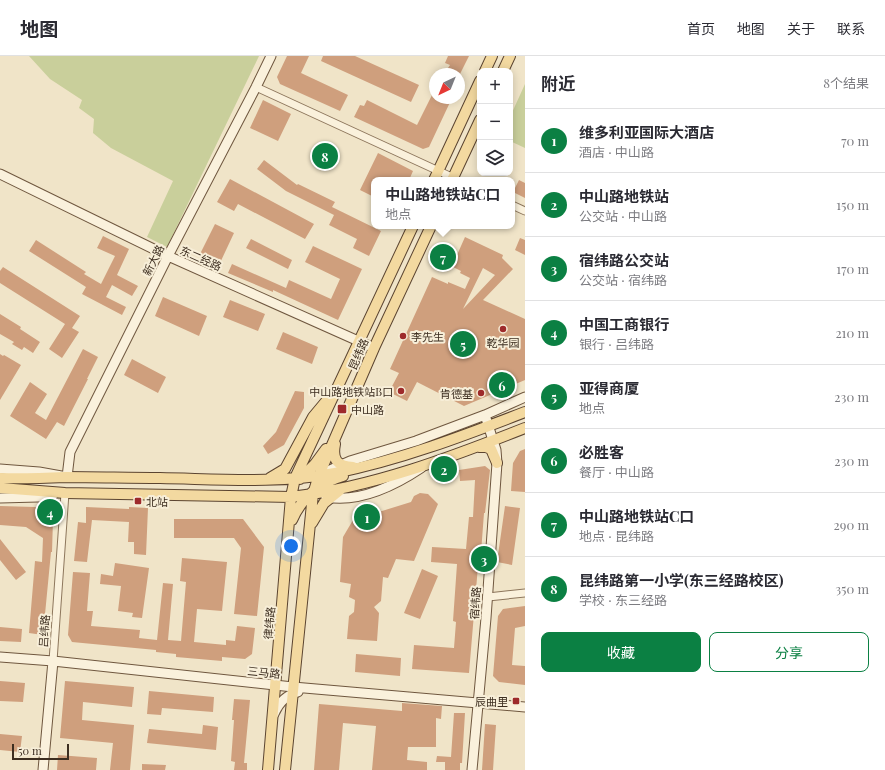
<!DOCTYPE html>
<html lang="zh">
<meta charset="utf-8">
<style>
:root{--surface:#fff;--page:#f7f7f7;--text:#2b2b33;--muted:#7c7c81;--line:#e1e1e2;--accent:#0b8043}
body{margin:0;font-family:"Playfair Display","Noto Sans SC",serif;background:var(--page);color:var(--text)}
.controls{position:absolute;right:12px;top:12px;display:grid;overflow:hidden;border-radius:8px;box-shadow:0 2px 10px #0003}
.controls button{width:36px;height:36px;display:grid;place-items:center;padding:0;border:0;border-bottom:1px solid var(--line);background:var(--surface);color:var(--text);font:20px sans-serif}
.compass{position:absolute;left:429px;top:12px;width:36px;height:36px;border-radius:50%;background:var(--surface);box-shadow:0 2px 10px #0003;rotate:223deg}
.scale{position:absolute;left:12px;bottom:10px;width:57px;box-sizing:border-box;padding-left:4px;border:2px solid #3d2e20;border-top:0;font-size:11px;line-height:14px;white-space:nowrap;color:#3d2e20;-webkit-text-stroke:3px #f7eed8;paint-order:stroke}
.you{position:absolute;left:291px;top:490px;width:14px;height:14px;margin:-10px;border:3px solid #fff;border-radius:50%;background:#1a73e8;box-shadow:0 0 0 6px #1a73e833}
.badge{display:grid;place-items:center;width:26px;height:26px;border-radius:50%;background:var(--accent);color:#fff;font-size:13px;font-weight:700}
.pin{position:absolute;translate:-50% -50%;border:2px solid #fff;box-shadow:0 1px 4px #0006}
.popup{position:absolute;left:371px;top:121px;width:144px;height:52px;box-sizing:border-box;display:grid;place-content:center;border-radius:8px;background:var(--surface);filter:drop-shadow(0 1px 3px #0005);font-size:13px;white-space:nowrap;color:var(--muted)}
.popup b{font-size:15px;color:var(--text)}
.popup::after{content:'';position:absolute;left:50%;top:100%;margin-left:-8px;border:8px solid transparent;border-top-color:var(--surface)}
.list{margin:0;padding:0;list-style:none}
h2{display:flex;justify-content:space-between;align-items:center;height:52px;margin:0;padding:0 16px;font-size:17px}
h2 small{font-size:13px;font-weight:400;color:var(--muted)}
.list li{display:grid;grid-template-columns:26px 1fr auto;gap:12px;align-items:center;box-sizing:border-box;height:64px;padding:0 16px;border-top:1px solid var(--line)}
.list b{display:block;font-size:15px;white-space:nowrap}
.list p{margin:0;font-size:13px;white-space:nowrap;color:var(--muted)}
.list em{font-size:13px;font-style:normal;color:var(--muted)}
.actions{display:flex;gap:8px;padding:12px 16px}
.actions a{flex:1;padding:9px 0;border:1px solid var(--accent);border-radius:8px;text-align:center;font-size:14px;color:var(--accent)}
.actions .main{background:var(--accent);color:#fff}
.icon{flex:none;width:22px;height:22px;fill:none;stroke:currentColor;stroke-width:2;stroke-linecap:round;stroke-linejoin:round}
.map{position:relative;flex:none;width:525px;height:714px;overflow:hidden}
header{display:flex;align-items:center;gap:24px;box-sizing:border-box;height:56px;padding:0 20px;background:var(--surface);border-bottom:1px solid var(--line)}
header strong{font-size:19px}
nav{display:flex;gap:22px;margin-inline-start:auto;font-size:14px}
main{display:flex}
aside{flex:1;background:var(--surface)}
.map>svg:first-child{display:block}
</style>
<header>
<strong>地图</strong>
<nav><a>首页</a><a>地图</a><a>关于</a><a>联系</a></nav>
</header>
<main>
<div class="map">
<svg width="525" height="714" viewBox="0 0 525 714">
<rect width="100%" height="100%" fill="#f0e4c8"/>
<path fill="#c9cf9b" d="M29,0H259L167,191L147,181L173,125L111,92L93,77L94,63L79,52L82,44L50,23Z
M525,28V92L510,85V61Z"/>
<path fill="#cf9f7d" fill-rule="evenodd" d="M287,0H309L301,17L348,39L340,55L280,28L277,21Z
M323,0H355L419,29L411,46L321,5Z
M448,0H469L460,18L448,12L450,9L445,7Z
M435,33V42H452L429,91L423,93L354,61L360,49L364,50L367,44L417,69Z
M263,44L291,58L278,85L250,72Z
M378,97L413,115L409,124H374V141L360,134Z
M264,104L297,129L298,128L335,146L332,151L381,175L369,200L353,192L357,183L329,169L334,159L286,135L257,113Z
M230,123L314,168L305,183L238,148L234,155L217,146Z
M519,124L525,127V142L513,136Z
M215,168L234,177L219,209L199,200Z
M103,180L129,193L117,219L138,230L132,240L112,229L106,241L126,251L122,259L82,238L86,231L29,195L36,184L86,216L84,218L101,228L115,200L97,192Z
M465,181L503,199L502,202L513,213L483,244L525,263V324L464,350L417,326L407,345L389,336L399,317L390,313L432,221L448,228V226L465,233L470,222L460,217L461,215L449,209L448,212L431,205L439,187L445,190L444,193L457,199ZM483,212L495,219L463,253Z
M520,182L525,184V199L515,194Z
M251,183L292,204L288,213L246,192Z
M313,190L362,213L338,264L273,234V236L228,217L232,208L286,232L289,224L331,243L340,223L305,206Z
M3,211L80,260L72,272L79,276L62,302L49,293L65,268L0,227V215Z
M163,241L207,260L199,280L155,260Z
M230,244L265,258L258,275L223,261Z
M0,258L21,271L20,273L40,286L33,297L24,291L22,294L12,288L14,286L0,278Z
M283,276L318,291L312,308L276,293Z
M83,293L98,301L87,323H88L64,370L57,366L46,383L10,360L30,326L47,338L35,357L46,364Z
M0,298L3,300L4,299L21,309L0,344Z
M132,303L166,321L158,337L124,319Z
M295,335L304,336V352L284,389L268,398L263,390L276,376Z
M525,393V436L511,435L513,407L520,395Z
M485,410L490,414L485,457H484L480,510H478L469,617L412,613L414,589L454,592L456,566L453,565L457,508L431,506L432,491L466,493L469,461H473L475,424L460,425L459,414Z
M420,437L428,438L438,448L414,505L396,503L388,522L383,521L381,545L374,551L379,557L377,585L347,583L349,560L354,556L355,544L349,541L351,528L340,526L343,481L353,464L411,446L414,440Z
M0,450L35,451L46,455L53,463L52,496H51L43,579L29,577L35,505L42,506L43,482L26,471L0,469Z
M505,450L520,452L512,509L497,506Z
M86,451L129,453V451L148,452L146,499L134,498V486H128L129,466L92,464L87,506L74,505L78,466L86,467Z
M174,463H243L264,491L257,560L234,558L241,492L234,482H174Z
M0,483L26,516L16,524L0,504Z
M182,502L227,506L222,555L197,553L194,586L226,589V584L235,585L237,570L255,572L252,598L245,603L222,601V605L176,601V598L156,596V594L72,586L68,579L73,516L90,517L87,555H93L91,570L140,574L139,582L157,584L163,527L173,528L168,584L181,585L186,526L180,525Z
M115,507L149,512L142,562L132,561L133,557L118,555L121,530L100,528L101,518L113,520Z
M422,513L438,520L420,563L404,557Z
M525,550V570L515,572L512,609L525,610V629L499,626L493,620L498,560L503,553Z
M0,571L22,573L21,586L0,585Z
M356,598L401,602L400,620L355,616Z
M0,625L25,627L23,646L0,645Z
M65,625L134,631L132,651L83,646L82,664L134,669L130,714H110L113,687L60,682Z
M149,635L214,641L213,656L162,652L161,659L147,658Z
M234,643L250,644L244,707H247V714H234L235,706L231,705L234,664H232Z
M402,647L442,650L441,663L436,662V691H408L407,704L427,706V714H372L376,670L343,667L339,714H314L319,648L402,655Z
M454,657H465L462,707H460V714H445V706H436L437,700L451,701Z
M485,668L496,669L493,714H482Z
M203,669L218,671L216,694L147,687L149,673L202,678Z
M0,678L22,680L20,696L0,694Z
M58,699L97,702L96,714H57Z
M142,708L166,709L165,714H142Z"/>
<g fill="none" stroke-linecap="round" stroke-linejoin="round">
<defs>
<path id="street" d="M256,31L456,123
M512,149L525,155
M488,541L525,537
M53,605L65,437"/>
<path id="secondary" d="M0,118L168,200L374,292
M0,413L39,416L67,421L70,396L168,200L256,31L271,0
M323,417L350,405L416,385L485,359L525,341
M326,441C359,447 394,430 421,412
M0,442L38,441L54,438
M0,601L53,605L293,631L525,651
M274,658C279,646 286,639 298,636
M43,714L53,605
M472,714L486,562L497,407L496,394L485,359"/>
<path id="primary" d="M485,15L492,0
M503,15L510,0
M434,124L480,25
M452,124L480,64
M335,388C332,404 337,410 353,411
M479,391H486L491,393L497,407
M0,422C22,423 44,422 66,421C98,421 129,422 160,422C218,423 278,428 335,417C400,404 463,380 525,356
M270,422L285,413L313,361L328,343
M300,423L315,408L326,393
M0,432L65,437L291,441C373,431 449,402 525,372
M292,464C302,441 319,427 343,420
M312,467L324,447L340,434
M268,714L291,441L295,422L413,170
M285,714L313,438L319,419L374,292L431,170"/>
</defs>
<use href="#street" stroke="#8d765c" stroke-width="9"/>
<use href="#secondary" stroke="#6f573f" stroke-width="11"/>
<use href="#primary" stroke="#5b4430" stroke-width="12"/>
<use href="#street" stroke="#faf1dc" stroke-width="7"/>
<use href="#secondary" stroke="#faf1dc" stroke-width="9"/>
<use href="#primary" stroke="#f3d9a0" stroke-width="10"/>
</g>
<g fill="#9e2a2b" stroke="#f7eed8" stroke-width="1.5">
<circle cx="503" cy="273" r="4"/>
<circle cx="403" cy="280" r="4"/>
<circle cx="401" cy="335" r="4"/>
<circle cx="481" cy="337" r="4"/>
<rect x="337" y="348" width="10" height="10" rx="2"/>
<rect x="134" y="441" width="8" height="8" rx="2"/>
<rect x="512" y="641" width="8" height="8" rx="2"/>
</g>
<g text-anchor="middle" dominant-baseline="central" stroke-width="4" stroke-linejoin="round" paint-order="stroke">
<g font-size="11" fill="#3d2e20" stroke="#f7eed8">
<text transform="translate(201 202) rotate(24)">东二经路</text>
<text transform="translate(153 204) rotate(-63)">新大路</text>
<text transform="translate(358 298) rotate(-66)">昆纬路</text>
<text transform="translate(475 547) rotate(-86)">宿纬路</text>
<text transform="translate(269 567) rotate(-85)">律纬路</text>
<text transform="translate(44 575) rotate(-86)">吕纬路</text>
<text transform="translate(264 616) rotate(6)">三马路</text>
</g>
<g font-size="11" fill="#3d2e20" stroke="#f7eed8" text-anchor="start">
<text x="411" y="280">李先生</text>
<text x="503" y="286" text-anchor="middle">乾华园</text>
<text x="393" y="335" text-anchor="end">中山路地铁站B口</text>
<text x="473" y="337" text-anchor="end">肯德基</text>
<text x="351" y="353">中山路</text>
<text x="146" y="445">北站</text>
<text x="508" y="645" text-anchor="end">辰曲里</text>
</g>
</g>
</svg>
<div class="controls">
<button>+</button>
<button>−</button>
<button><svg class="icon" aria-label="layers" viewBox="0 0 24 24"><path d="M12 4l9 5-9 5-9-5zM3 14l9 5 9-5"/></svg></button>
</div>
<svg class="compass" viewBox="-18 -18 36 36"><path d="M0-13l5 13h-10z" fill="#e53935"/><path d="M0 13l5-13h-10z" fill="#7c7c81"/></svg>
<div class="scale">50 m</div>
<div class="you"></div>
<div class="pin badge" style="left:367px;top:461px">1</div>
<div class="pin badge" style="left:444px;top:413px">2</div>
<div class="pin badge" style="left:484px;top:503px">3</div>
<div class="pin badge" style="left:50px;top:456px">4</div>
<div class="pin badge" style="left:463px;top:288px">5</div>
<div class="pin badge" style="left:502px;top:329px">6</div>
<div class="pin badge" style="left:443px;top:201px">7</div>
<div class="popup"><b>中山路地铁站C口</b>地点</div>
<div class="pin badge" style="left:325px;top:100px">8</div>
</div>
<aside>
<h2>附近<small>8个结果</small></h2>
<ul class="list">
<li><span class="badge">1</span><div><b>维多利亚国际大酒店</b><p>酒店 · 中山路</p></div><em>70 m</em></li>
<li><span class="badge">2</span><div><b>中山路地铁站</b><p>公交站 · 中山路</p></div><em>150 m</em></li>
<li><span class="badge">3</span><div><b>宿纬路公交站</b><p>公交站 · 宿纬路</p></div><em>170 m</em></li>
<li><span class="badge">4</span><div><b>中国工商银行</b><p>银行 · 吕纬路</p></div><em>210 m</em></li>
<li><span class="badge">5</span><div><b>亚得商厦</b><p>地点</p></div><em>230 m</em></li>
<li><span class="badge">6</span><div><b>必胜客</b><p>餐厅 · 中山路</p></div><em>230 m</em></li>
<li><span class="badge">7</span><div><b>中山路地铁站C口</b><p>地点 · 昆纬路</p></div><em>290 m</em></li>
<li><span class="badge">8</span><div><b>昆纬路第一小学(东三经路校区)</b><p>学校 · 东三经路</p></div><em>350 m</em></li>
</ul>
<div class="actions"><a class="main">收藏</a><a>分享</a></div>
</aside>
</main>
